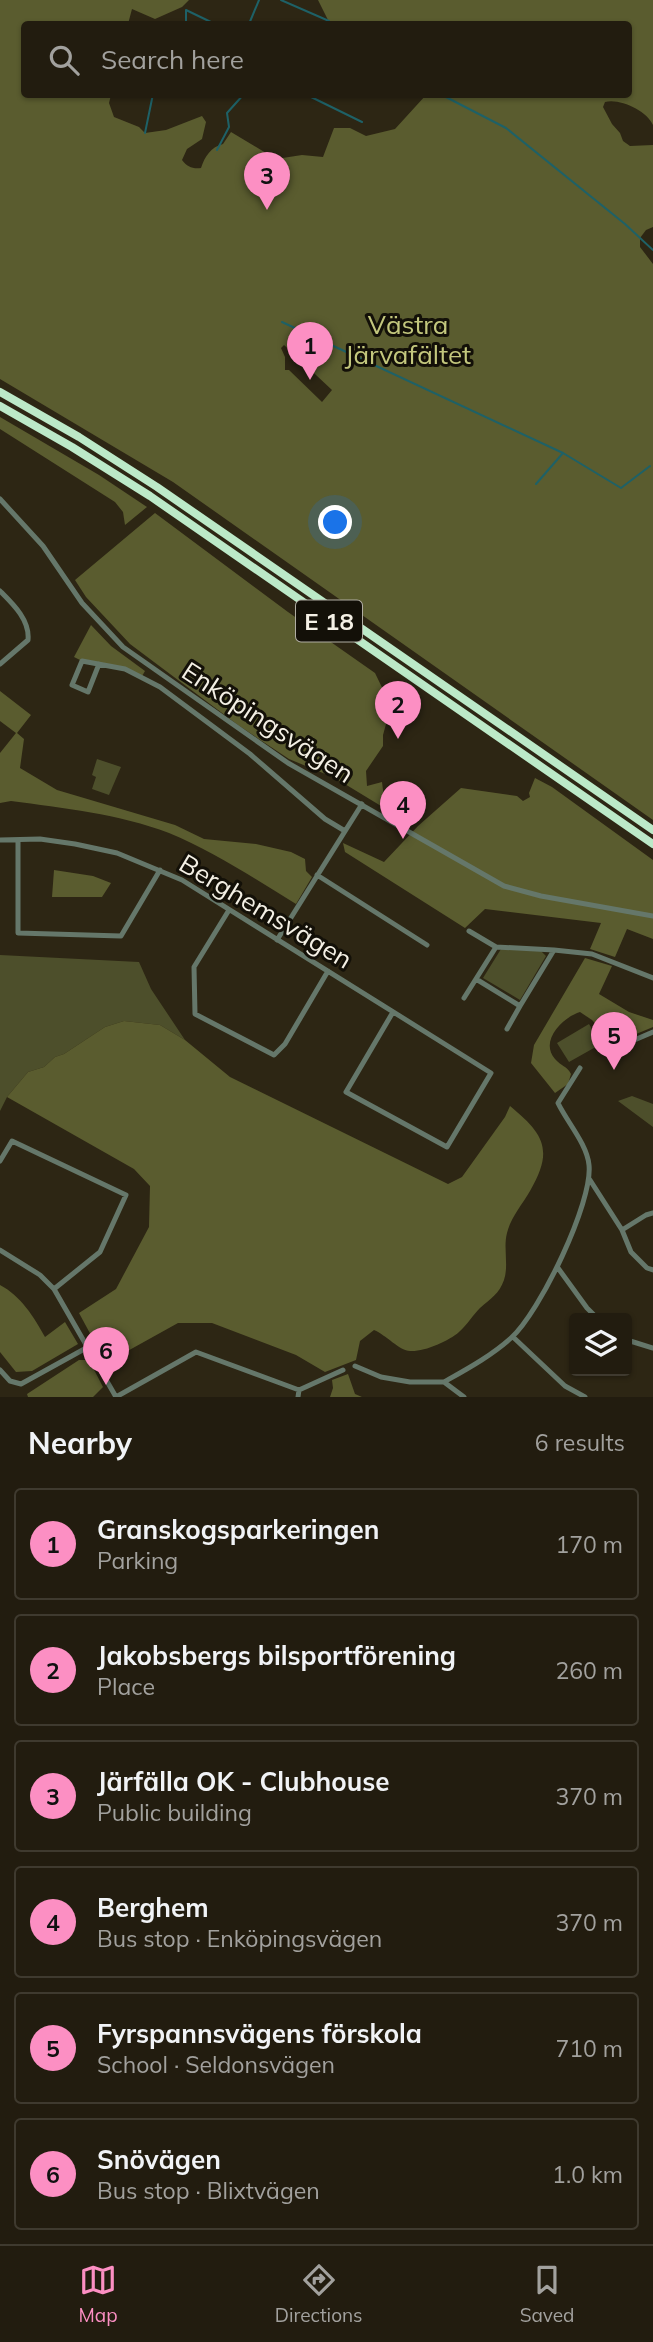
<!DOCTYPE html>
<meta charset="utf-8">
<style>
:root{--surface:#221c0f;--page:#2e291d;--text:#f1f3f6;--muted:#a2a19e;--line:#3f3a2f;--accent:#fc8fc3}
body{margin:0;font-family:Mulish,sans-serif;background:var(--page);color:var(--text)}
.controls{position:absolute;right:21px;bottom:21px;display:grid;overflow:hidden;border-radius:7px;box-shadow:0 2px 5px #0004}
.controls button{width:63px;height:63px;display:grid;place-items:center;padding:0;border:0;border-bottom:2px solid var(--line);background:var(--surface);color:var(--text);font:35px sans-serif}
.you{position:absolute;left:336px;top:523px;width:24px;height:24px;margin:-18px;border:5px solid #fff;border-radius:50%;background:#1a73e8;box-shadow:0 0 0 10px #1a73e833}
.badge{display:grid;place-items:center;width:46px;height:46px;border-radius:50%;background:var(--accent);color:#111;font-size:23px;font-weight:700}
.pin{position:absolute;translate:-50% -58px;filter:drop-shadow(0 2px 4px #0008)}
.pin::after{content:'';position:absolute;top:37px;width:24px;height:21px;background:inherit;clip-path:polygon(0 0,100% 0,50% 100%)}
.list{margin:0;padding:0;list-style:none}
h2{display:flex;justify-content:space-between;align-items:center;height:91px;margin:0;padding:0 28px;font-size:30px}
h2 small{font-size:23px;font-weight:400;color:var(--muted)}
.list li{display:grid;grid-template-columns:46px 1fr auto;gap:21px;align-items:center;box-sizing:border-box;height:112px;margin:0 14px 14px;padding:0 14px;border:2px solid var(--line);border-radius:7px}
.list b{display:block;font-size:26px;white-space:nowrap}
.list p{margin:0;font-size:23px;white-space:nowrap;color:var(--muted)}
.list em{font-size:23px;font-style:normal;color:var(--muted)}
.icon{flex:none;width:38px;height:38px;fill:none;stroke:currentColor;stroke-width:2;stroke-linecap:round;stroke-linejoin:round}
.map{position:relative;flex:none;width:653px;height:1397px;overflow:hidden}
.search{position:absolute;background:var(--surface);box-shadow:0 2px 5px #0004;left:21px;right:21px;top:21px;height:77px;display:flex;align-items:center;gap:18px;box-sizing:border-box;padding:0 24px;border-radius:7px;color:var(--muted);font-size:26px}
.sheet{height:847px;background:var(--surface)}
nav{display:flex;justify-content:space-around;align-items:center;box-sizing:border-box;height:98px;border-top:2px solid var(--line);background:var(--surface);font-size:19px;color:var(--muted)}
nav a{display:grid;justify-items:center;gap:4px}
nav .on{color:var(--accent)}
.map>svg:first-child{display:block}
</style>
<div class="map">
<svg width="653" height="1397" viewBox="0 0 653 1397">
<rect width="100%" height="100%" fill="#2d2614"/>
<path fill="#4d4f2b" d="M97,759L121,767L109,795L92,789L96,777L92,775Z
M501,949L541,951L546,956L520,1000L483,978Z
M0,955L139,962L151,989L185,1040L160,1025L124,1021L105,1027L64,1054L55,1057L44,1067L28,1072L7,1097L0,1111Z
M589,1024L601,1044L569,1062L557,1043Z
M632,1096L653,1104V1127L618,1101Z"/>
<path fill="#5a5c2f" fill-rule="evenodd" d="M0,0H189L182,7L155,19L132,9L128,24H24V94L111,95L109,103L114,117L139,127L145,133L166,130L202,116L206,122L202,139L187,149L182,160C187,167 193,169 201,168C205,156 211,147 223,144L231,132L276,159L302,155L323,157L334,128H350L366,136L395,129L426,95L628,94V24H330L318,0H653V125C647,111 620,98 605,102L603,107L612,124L620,133L623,141L630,146L653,145V227L646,230L640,238V247L653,264V820L173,482L0,379ZM284,345L332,390L322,402L289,370H285V357L281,348Z
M0,417L99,475L147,507L125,525L123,512L115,502L0,429Z
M155,513L288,612L375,673L391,706L383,735V746L366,771L367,786L382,782L384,798L395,803L393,806H381L335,778L289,759L238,725L130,644L86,597L75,580Z
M91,625L111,646L145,671L141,678L125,669L82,661L74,657Z
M0,691L31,715L17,733L24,739L20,768L57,790L175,825L204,839L256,844L291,852L305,859L306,871L312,877L296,904C255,879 213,851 169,833C119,814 63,808 11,801L0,803V753L16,733L0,721Z
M535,778L552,787L653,860V939L627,929L615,957L590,949L601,923L485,909L465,928L345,852L343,843L384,862L418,826L461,788L517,796L523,801L530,797L529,793Z
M54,870L93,876L111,883L102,897H52Z
M585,958L612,966L599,994L629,1012L653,1020V1027L629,1037L605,1035L592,1020L580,1012C563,1017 539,1041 555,1059C561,1066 567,1066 571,1074L568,1084L555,1093L531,1063L534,1045Z
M124,1021L160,1025L185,1040L230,1077L448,1184L462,1177L505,1117L510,1106C544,1134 554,1150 530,1191C522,1205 511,1217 507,1233C503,1248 509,1265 504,1280C499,1294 491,1298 480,1308C473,1315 467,1325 459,1332C449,1341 424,1352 410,1351C400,1351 386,1335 374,1330L360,1341L356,1360L325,1372L296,1355L212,1323H178L106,1363L79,1313L116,1289L149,1227L150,1186L134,1169L7,1097L28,1072L44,1067L55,1057L64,1054L105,1027Z
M0,1285C21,1296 34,1317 45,1337L65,1322L78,1344L32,1371L16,1372L0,1352Z
M79,1360H89L103,1387L93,1397H28L27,1394Z
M348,1374L355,1394L362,1397H330L333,1388L332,1380Z"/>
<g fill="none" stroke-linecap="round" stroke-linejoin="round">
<path stroke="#1e6167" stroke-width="2" d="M281,0L329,21L327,24
M135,22L151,24
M186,24V10L215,24
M249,24L259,0
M305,94L362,122
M440,94L506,128L625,224L653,250
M145,133L153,94
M217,150L229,127L227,113L244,94
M282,322L563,453
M536,484L563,453L621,488L650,466"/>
<path stroke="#65776a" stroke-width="5" d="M0,499L43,546L82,603L123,647L288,763L504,886L541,896L653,916
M0,591C13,604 30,620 28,640L0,664
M99,664L88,692L72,685L82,661L125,669L160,687L250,754L325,819L345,831
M0,840L40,839L75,844L117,853L182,880L491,1073L447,1147L346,1092L393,1012
M18,840V933L121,936L160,870
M317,875L427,945
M229,910L194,967L195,1014L274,1055L285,1044L328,971
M469,931L496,947
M277,940L362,804
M554,950L592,954L653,978
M464,998L496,947L554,950L520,1006L476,979
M507,1029L520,1006
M632,1041L653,1032
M0,1161L12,1141L126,1195L100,1252L54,1289
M590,1180L622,1230L631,1252L647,1268L653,1270
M622,1230L646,1215L653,1213
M0,1250L40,1275L54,1289L116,1397
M558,1268L587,1308L597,1318
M513,1337L565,1386L585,1397
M627,1340L653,1348
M355,1366L381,1377L410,1382H444L464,1397
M0,1370L10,1381L21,1384L88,1347
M444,1382C467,1369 491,1356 511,1338C540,1312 593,1202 589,1165C587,1144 567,1122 558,1103L580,1068
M299,1390L343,1370
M116,1397L196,1352L299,1390L298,1397"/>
<path stroke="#bce9c8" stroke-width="8" d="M0,392L79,437L157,487L653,830
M0,406L72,447L150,496L653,844"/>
</g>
<g text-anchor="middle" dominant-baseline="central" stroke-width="6" stroke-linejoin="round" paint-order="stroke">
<rect fill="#131008" stroke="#b0ada3" stroke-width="2" x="296" y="600.5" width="66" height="41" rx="5"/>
<g font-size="24" font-weight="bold" fill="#f4f0e5">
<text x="329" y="621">E 18</text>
</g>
<g font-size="26" fill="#c3c77d" stroke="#131008">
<text x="408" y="324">Västra<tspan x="408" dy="30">Järvafältet</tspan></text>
</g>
<g font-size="26" fill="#f4f0e5" stroke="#131008">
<text transform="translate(268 722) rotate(33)">Enköpingsvägen</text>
<text transform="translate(266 911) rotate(31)">Berghemsvägen</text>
</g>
</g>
</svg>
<div class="controls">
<button><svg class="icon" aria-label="layers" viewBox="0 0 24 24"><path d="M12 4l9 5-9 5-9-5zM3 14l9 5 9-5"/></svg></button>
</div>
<div class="you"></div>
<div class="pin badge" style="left:310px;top:380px">1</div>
<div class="pin badge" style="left:398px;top:739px">2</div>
<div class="pin badge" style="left:267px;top:210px">3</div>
<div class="pin badge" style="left:403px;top:839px">4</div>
<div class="pin badge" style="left:614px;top:1070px">5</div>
<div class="pin badge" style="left:106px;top:1385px">6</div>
<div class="search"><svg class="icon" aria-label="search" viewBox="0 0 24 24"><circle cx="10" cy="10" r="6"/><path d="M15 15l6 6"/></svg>Search here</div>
</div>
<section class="sheet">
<h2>Nearby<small>6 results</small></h2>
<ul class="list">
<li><span class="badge">1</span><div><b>Granskogsparkeringen</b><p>Parking</p></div><em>170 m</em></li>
<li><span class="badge">2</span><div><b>Jakobsbergs bilsportförening</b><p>Place</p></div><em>260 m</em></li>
<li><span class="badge">3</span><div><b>Järfälla OK - Clubhouse</b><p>Public building</p></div><em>370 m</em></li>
<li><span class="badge">4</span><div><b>Berghem</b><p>Bus stop · Enköpingsvägen</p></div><em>370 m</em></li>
<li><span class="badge">5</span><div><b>Fyrspannsvägens förskola</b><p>School · Seldonsvägen</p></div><em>710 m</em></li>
<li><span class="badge">6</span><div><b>Snövägen</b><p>Bus stop · Blixtvägen</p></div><em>1.0 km</em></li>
</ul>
</section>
<nav>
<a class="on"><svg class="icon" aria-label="map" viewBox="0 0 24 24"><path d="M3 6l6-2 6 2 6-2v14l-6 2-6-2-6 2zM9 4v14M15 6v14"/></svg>Map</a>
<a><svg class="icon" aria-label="directions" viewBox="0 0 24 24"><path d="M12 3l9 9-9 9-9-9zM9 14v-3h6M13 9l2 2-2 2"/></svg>Directions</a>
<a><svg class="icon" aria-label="saved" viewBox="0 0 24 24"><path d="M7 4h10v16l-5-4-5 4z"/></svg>Saved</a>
</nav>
